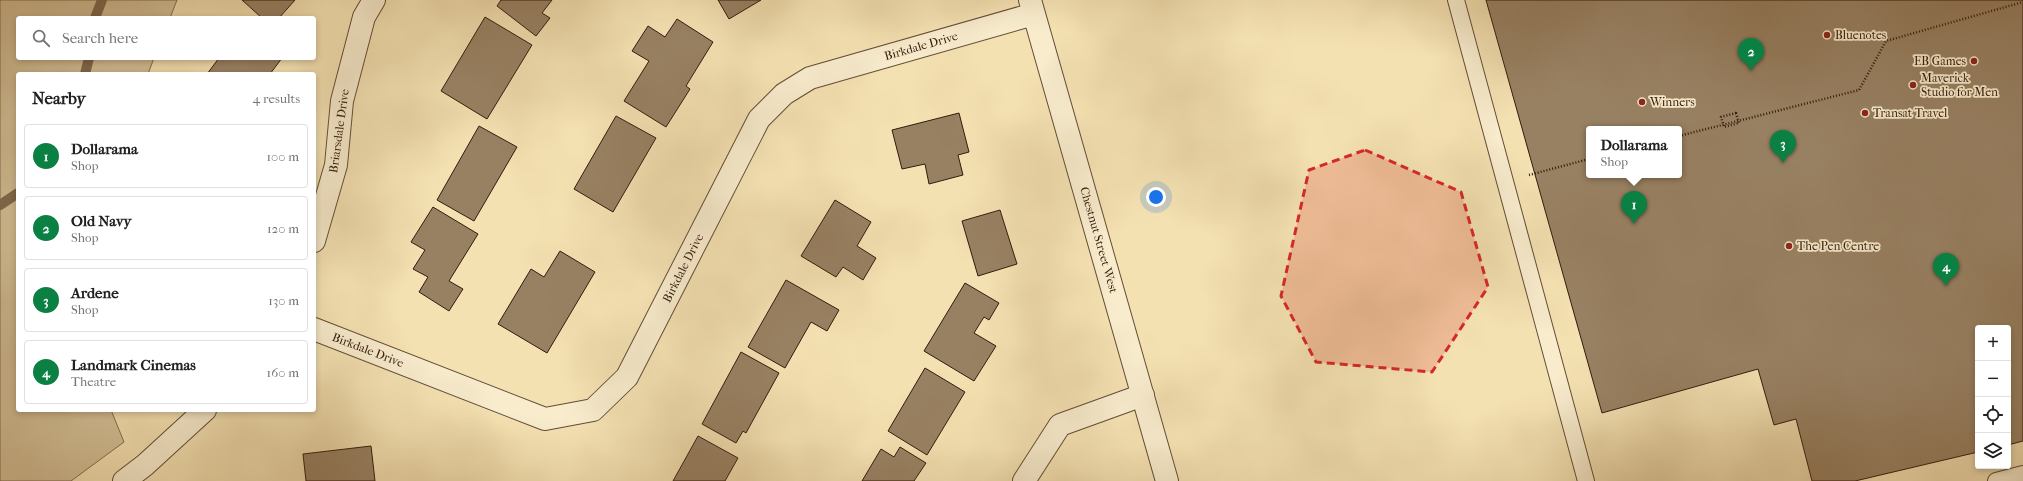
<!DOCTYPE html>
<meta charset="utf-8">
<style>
:root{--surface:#fff;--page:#f2f2f2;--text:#202124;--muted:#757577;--line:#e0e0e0;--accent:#0b8043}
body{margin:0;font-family:"IM FELL French Canon",serif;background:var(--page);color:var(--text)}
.controls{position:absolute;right:12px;bottom:12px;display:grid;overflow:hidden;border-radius:4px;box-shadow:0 2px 6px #0003}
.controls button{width:36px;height:36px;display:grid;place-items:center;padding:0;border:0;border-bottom:1px solid var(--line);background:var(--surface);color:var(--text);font:20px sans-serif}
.you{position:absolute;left:1156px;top:197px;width:14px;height:14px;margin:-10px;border:3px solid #fff;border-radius:50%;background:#1a73e8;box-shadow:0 0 0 6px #1a73e833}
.badge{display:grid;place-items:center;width:26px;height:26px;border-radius:50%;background:var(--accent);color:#fff;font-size:13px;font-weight:700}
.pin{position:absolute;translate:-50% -33px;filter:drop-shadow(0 1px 2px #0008)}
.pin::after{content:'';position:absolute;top:21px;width:14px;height:12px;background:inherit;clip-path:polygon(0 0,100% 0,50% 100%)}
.popup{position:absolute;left:1586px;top:126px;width:96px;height:52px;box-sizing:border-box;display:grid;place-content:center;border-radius:4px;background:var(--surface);filter:drop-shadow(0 1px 3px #0005);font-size:13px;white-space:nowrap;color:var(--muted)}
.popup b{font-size:15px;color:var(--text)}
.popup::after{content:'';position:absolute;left:50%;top:100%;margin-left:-8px;border:8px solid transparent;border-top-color:var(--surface)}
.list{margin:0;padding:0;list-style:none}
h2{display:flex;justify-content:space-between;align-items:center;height:52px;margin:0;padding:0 16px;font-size:17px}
h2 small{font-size:13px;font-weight:400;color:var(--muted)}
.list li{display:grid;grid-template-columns:26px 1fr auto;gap:12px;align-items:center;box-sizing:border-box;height:64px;margin:0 8px 8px;padding:0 8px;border:1px solid var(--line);border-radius:4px}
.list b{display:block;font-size:15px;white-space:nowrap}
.list p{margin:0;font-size:13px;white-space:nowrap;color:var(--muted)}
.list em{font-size:13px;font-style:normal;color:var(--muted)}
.icon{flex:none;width:22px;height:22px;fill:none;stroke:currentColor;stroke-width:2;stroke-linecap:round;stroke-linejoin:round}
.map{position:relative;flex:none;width:2023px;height:481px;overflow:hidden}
.search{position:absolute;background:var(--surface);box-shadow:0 2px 6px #0003;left:16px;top:16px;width:300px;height:44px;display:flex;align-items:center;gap:10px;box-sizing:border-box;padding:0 14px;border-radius:4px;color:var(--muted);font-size:15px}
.panel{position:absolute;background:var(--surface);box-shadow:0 2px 6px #0003;left:16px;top:72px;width:300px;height:340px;border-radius:4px}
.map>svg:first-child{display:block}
</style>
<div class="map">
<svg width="2023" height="481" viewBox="0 0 2023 481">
<rect width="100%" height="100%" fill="#f4e1b2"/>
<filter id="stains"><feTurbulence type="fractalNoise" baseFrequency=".005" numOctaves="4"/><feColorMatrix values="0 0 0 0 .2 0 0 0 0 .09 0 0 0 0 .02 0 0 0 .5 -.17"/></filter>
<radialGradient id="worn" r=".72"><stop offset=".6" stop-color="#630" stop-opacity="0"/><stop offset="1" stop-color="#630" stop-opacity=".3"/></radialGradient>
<path fill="#d3bf96" stroke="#846c52" d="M0,0H177L170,18H18V58H154L148,74H18V410H111L124,442L71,481H0Z"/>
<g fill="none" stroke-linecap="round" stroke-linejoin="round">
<path stroke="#80694e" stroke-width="10" d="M95,18L102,0
M85,74L89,58
M0,205L18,193"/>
</g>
<path fill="#988163" stroke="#341a0d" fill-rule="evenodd" d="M242,0H295L279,18H262Z
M501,0H552L542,13L550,18L536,36L497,6Z
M718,0H761L729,19Z
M1486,0H2023V441L2008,445V328H1978V452L1855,481H1812L1796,419L1774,425L1758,369L1602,413ZM1589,129H1679V175H1589Z
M485,17L532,45L487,119L441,91Z
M677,19L713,42L686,86L690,89L666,127L624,101L649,61L632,51L648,26L665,37Z
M219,58H282L270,74H207Z
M959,113L969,152L958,155L963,175L929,184L925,164L902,169L892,130Z
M616,116L656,138L613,212L574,189Z
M479,126L517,147L474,221L437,200Z
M835,200L871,222L857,246L876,258L863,280L843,267L836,277L801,256Z
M433,207L478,234L449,281L463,289L449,311L419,292L428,277L413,269L425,250L411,242Z
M1000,210L1017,264L978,276L962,221Z
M560,251L595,272L547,353L498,324L531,269L544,277Z
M786,280L839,310L827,331L811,322L785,368L748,347Z
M965,283L999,303L989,320L984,317L974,333L996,346L974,381L924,351Z
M741,352L779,373L746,433L743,431L736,443L702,424Z
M925,368L965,392L927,455L888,431Z
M698,436L738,458L725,481H673Z
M371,446L375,481H306L303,454Z
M900,447L926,463L914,481H862L881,449L894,457Z"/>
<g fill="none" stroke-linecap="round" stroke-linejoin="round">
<defs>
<path id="service" d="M1456,0L1586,481
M1996,481L2023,474"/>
<path id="minor" d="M1030,0L1167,481
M314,241L336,165L342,101L364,17L374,0
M314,329L545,419L593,410L627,377L759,119L784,94L810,78L1034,14
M124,481L145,465L205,410
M1024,481L1060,425L1143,395"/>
</defs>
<use href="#service" stroke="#644c36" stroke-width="18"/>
<use href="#minor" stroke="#644c36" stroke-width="24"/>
<path stroke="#341a0d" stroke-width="2.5" stroke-dasharray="1 2" stroke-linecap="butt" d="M1736,113L1739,123L1724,127L1721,117Z
M1679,136L1859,90L1886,41L2023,2
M1529,175L1589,159"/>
<use href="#service" stroke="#f8eccd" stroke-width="16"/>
<use href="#minor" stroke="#f8eccd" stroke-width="22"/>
</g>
<path fill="#d62828" fill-opacity="0.2" stroke="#d62828" stroke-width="3" stroke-dasharray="8 5" stroke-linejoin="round" d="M1365,150L1461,192L1488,287L1432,372L1316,362L1281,296L1309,170Z"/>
<g fill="#8f2418" stroke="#f8eccd" stroke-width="1.5">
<circle cx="1827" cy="35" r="4"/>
<circle cx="1974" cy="61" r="4"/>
<circle cx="1913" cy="85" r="4"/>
<circle cx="1642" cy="102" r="4"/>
<circle cx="1865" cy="113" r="4"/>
<circle cx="1789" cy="246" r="4"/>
</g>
<g text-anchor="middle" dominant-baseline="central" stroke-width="3.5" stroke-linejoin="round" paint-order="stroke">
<g font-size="12" fill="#341a0d" stroke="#f8eccd" text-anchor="start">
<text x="1835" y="35">Bluenotes</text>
<text x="1966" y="61" text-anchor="end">EB Games</text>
<text x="1921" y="78">Maverick<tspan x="1921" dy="14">Studio for Men</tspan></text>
<text x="1650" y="102">Winners</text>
<text x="1873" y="113">Transat Travel</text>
<text x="1797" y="246">The Pen Centre</text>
</g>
<g font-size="12" fill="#341a0d" stroke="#f8eccd">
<text transform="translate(921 46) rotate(-16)">Birkdale Drive</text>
<text transform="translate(339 131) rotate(-82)">Briarsdale Drive</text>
<text transform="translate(1099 240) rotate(74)">Chestnut Street West</text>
<text transform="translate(683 268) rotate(-63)">Birkdale Drive</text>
<text transform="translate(368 350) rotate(21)">Birkdale Drive</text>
</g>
</g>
<rect width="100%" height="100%" filter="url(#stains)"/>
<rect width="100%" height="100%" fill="url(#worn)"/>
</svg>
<div class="controls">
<button>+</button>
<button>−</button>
<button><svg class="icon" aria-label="locate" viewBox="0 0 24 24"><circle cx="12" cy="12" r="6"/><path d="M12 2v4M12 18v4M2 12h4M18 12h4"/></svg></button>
<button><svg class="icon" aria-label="layers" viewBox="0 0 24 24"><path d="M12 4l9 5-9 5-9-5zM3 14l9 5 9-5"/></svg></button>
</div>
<div class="you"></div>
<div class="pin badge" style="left:1634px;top:224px">1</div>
<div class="popup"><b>Dollarama</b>Shop</div>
<div class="pin badge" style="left:1751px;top:71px">2</div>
<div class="pin badge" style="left:1783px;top:163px">3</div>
<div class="pin badge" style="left:1946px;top:286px">4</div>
<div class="search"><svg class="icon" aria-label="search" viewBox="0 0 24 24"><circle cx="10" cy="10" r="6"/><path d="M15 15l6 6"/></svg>Search here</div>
<section class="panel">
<h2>Nearby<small>4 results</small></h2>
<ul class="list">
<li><span class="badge">1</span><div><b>Dollarama</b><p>Shop</p></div><em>100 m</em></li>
<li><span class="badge">2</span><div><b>Old Navy</b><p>Shop</p></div><em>120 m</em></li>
<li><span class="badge">3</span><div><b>Ardene</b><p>Shop</p></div><em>130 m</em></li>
<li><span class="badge">4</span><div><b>Landmark Cinemas</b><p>Theatre</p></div><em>160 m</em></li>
</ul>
</section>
</div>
